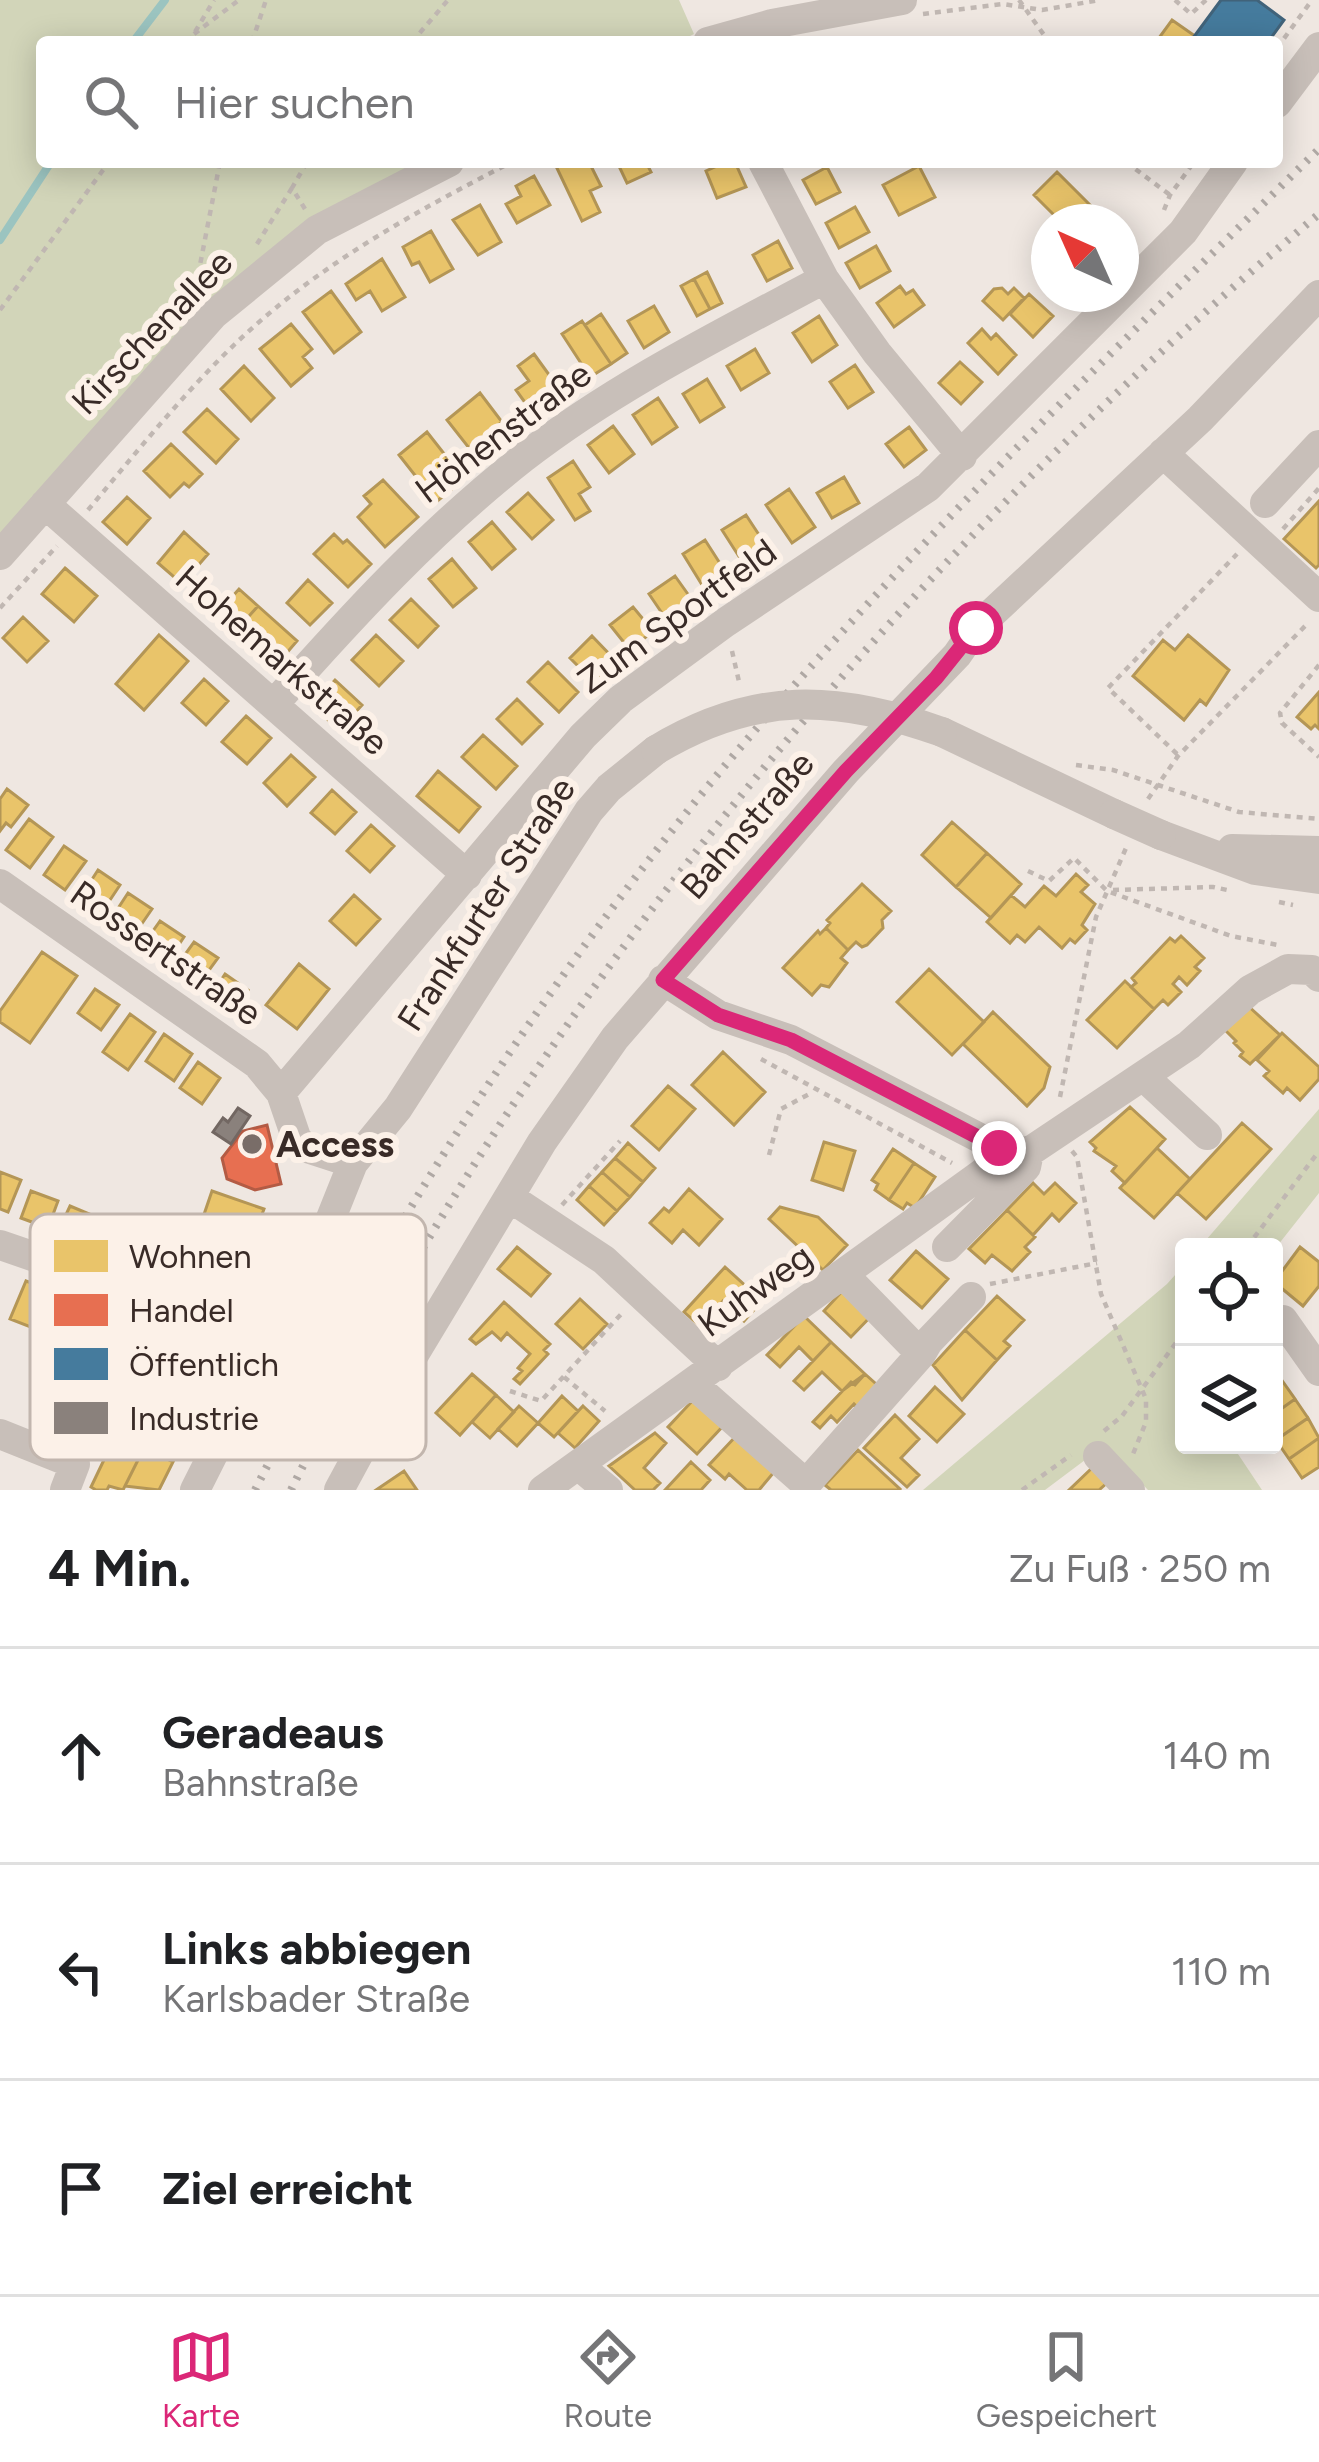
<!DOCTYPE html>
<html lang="de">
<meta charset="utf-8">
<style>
:root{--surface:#fff;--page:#f6f6f6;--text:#202124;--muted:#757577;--line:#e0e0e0;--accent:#db2777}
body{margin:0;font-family:Figtree,sans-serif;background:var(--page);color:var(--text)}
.controls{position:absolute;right:36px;bottom:36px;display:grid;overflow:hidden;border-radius:12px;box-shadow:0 6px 30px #0003}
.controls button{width:108px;height:108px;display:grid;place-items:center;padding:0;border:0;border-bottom:3px solid var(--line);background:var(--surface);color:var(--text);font:60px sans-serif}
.compass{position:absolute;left:1031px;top:204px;width:108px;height:108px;border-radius:50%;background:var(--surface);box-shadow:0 6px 30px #0003;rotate:315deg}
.stop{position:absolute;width:36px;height:36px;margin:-27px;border:9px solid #db2777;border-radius:50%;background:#fff}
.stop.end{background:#db2777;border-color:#fff;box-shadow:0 3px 12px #0008}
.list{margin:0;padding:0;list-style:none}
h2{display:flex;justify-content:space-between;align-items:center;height:156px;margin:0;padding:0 48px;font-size:51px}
h2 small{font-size:39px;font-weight:400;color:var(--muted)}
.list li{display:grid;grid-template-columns:78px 1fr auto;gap:36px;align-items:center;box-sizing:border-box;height:216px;padding:0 48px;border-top:3px solid var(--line)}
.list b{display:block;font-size:45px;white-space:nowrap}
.list p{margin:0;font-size:39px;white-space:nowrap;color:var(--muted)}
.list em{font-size:39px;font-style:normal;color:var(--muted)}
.icon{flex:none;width:66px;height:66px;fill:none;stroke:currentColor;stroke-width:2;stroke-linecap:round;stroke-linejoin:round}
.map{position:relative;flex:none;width:1319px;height:1490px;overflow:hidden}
.search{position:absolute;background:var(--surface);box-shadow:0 6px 30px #0003;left:36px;right:36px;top:36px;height:132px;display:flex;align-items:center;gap:30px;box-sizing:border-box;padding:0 42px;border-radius:12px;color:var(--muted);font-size:45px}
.sheet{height:804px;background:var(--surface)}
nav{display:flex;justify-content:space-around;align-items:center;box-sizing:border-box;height:168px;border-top:3px solid var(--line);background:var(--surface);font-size:33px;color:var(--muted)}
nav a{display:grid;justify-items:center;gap:6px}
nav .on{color:var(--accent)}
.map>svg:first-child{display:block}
</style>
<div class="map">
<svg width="1319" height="1490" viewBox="0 0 1319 1490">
<rect width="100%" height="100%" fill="#efe7e1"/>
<path fill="#d2d5b9" d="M0,0H679L694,34L678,42H42V162H426L316,216L0,534Z
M1319,1109V1193L1274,1250L1200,1247Z
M1184,1265V1363L1181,1368L1184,1373V1445H1232L1262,1490H1148L1105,1445L1045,1490H923L1167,1284Z"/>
<path fill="#e9c46a" stroke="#b49656" stroke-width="3" d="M1172,20L1195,36L1190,42H1156Z
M560,162H589L601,186L590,191L600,212L582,221L555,164Z
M617,162H646L651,172L627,183Z
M726,162H735L746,187L717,198L706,171Z
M919,166L935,197L899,215L883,185Z
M827,167L840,192L816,204L803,180Z
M1057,172L1090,205L1073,222H1061L1034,195Z
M534,176L550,205L517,223L506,204L521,196L516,186Z
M480,205L501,242L478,255L453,220Z
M855,207L869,232L839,248L826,223Z
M431,231L453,269L430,282L419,262L412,265L403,247Z
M778,241L792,268L767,281L753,255Z
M876,246L890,271L860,288L846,263Z
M382,259L405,297L382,311L370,291L356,300L346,284Z
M707,272L722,303L710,309L694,279Z
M694,279L710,309L697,316L681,286Z
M900,286L906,294L913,290L924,305L894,327L877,303Z
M1002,288L1008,294L1014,288L1024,298L1003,320L983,301L994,289Z
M331,291L361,332L334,353L303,312Z
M1029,294L1053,316L1033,337L1010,314Z
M654,306L669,332L644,348L628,321Z
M601,314L627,353L611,364L585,325Z
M819,316L837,345L812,362L793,333Z
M582,321L611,364L590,377L562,334Z
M291,324L312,349L303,357L312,368L291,386L260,349Z
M982,329L991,339L996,334L1016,355L998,374L968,343Z
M755,349L769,373L741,390L727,366Z
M534,354L563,394L534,415L516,390L529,381L518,366Z
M960,362L982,382L961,404L939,383Z
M855,365L873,392L848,408L830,382Z
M244,366L274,398L251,421L221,389Z
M707,379L724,407L700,422L683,394Z
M480,393L502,422L469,448L447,420Z
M658,398L677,427L652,444L633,415Z
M207,409L238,439L216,463L184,432Z
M613,426L634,454L609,473L588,445Z
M909,427L926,450L904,467L886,444Z
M427,432L464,479L436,502L399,455Z
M171,444L202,474L189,487L184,483L170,497L144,471Z
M573,461L590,487L579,494L590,511L575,520L548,478Z
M844,477L859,503L832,518L817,493Z
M383,480L418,517L385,547L358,517L371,504L364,496Z
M789,489L815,527L792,543L766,505Z
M528,493L553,520L532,539L507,512Z
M127,497L150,518L127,544L103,522Z
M1319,501V565L1316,568L1284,539Z
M746,515L771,553L747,569L722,530Z
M492,522L515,549L492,569L469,542Z
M184,532L208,554L182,584L158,563Z
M334,534L343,543L347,540L371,564L348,587L314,554Z
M705,540L730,579L707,593L683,554Z
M452,559L476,588L453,607L429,579Z
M65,568L97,596L74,622L42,594Z
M675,576L695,604L668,622L649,594Z
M308,580L332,603L310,625L287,603Z
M239,589L258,606L233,634L214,617Z
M411,599L438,626L418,647L390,620Z
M258,606L297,641L272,670L233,634Z
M633,607L653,631L630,650L610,625Z
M23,617L48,641L27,662L3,638Z
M159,635L188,661L144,710L116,684Z
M376,635L403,661L379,686L352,660Z
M1188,635L1229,670L1206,705L1200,700L1184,720L1133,676L1163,640L1175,650Z
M592,636L615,660L593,681L570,658Z
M548,662L578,692L559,712L528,682Z
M204,679L228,701L206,725L182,703Z
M335,680L362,705L339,730L312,705Z
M1319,692V729L1315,725L1311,729L1297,717Z
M517,699L542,724L522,744L497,719Z
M246,716L271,738L247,764L222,742Z
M483,735L517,766L496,789L462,757Z
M291,755L315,777L287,806L264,783Z
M438,771L480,807L459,832L417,796Z
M7,789L28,805L11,827L6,823L0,831V799Z
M332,790L356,812L335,834L311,813Z
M29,819L53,837L30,868L6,850Z
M952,822L987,853L956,887L922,855Z
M371,825L394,846L370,872L347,851Z
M64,846L86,861L65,890L44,875Z
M987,853L1021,884L991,918L956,887Z
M98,870L120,885L100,915L78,901Z
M1076,874L1088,885L1081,892L1095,904L1082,925L1087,930L1075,943L1070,939L1062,948L1039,927L1025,942L1017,935L1010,943L987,922L1011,895L1025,907L1044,886L1056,896Z
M862,884L891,911L882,920L883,928L867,945L862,947L856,942L848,950L826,928L830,923L827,920Z
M128,893L152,909L132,938L109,922Z
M354,895L380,919L356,945L330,921Z
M160,921L184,937L168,961L143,945Z
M826,928L848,950L841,958L847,963L829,987L821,985L812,995L783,968L818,931L820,934Z
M1181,936L1204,958L1195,967L1200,971L1187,985L1179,977L1173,984L1181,992L1168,1005L1163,1000L1154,1009L1131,987L1136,983L1132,978L1170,938L1175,942Z
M194,942L218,958L199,984L176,967Z
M42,952L77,976L30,1043L0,1022V1011Z
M299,964L329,989L297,1029L266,1005Z
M929,969L984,1022L952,1055L897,1002Z
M225,974L248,990L234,1009L212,994Z
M1125,981L1154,1009L1117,1048L1087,1020Z
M95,989L119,1005L101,1030L78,1013Z
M1246,1004L1280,1035L1250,1064L1240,1056L1243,1052L1234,1043L1236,1041L1224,1029Z
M993,1012L1050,1067L1044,1088L1027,1106L963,1044Z
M130,1014L155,1032L128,1070L103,1052Z
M1282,1033L1319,1067V1079L1300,1100L1287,1088L1283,1093L1264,1076L1269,1071L1257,1060Z
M164,1034L192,1054L174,1081L146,1061Z
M723,1052L765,1092L734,1125L692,1085Z
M198,1062L220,1078L202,1104L180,1088Z
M668,1086L695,1109L659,1150L632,1126Z
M1130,1107L1165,1139L1125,1183L1112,1171L1116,1166L1094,1151L1096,1148L1090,1142Z
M1242,1123L1271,1149L1206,1219L1177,1193Z
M824,1142L855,1151L843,1190L812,1180Z
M628,1143L655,1168L643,1182L615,1158Z
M1157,1148L1190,1179L1154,1218L1120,1188Z
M893,1149L914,1163L889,1200L875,1190L878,1184L872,1180Z
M615,1158L643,1182L630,1197L602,1172Z
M914,1163L935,1177L915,1208L907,1203L903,1209L889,1200Z
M0,1172L21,1180L8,1212L0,1209Z
M602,1172L630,1197L617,1211L589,1186Z
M1033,1183L1044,1194L1055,1183L1076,1203L1059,1221L1052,1214L1033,1235L1007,1210Z
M589,1186L617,1211L604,1225L577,1200Z
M689,1189L722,1219L699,1245L683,1230L672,1243L650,1223L664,1208L669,1212Z
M31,1191L58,1201L48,1228L21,1218Z
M212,1191L264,1209L250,1247L199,1229Z
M70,1206L99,1218L87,1244L58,1232Z
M780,1207L818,1217L847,1245L823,1270L769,1219Z
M1007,1210L1035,1237L1025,1247L1030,1252L1012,1271L992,1255L985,1263L969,1249Z
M517,1247L550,1274L531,1296L498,1269Z
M1300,1247L1319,1262V1286L1303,1306L1274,1282Z
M916,1251L948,1279L922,1308L890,1280Z
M725,1267L762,1301L744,1321L723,1301L701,1327L684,1312Z
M26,1281L56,1292L41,1331L10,1319Z
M846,1287L874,1313L851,1337L824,1311Z
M997,1296L1024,1320L1004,1341L1010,1346L997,1360L965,1330Z
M580,1299L607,1324L583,1349L556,1324Z
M504,1302L550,1344L544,1350L548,1354L520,1384L514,1379L522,1371L518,1368L530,1354L507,1333L501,1340L492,1332L476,1344L470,1339Z
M804,1316L831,1342L813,1361L799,1347L780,1367L767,1355Z
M965,1330L997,1360L962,1400L933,1365Z
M831,1342L865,1374L842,1391L822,1372L804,1390L794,1381Z
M472,1374L496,1395L460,1435L436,1413Z
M865,1374L884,1391L863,1413L854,1404L837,1422L831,1416L820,1428L813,1422L851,1382L855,1385Z
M1281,1379L1295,1399L1274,1414V1383Z
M935,1387L964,1414L937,1442L909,1416Z
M496,1395L514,1412L490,1438L472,1422Z
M562,1396L578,1411L554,1437L538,1423Z
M695,1398L724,1425L697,1454L668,1427Z
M1295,1399L1308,1418L1276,1440L1274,1414Z
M519,1406L538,1423L517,1446L498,1429Z
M583,1406L599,1421L575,1448L558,1433Z
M895,1415L919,1439L901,1458L919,1475L907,1487L864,1448Z
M1308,1418L1319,1438L1289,1459L1276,1440Z
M82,1429L97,1436L86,1462L70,1455Z
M655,1433L666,1443L644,1468L660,1483L653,1490H635L609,1466Z
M736,1436L775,1471L759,1490H747L729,1474L725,1479L709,1465Z
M1319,1438V1467L1302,1478L1289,1459Z
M113,1441L141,1454L123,1490L109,1486L107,1490H96L91,1487Z
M144,1448L173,1462L159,1490L125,1486Z
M858,1450L900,1489L899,1490H831L825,1485Z
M691,1462L710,1480L701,1490H665Z
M1093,1467L1108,1482L1099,1490H1069Z
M404,1471L417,1490H376Z"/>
<path fill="#e76f51" stroke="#b35b44" stroke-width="3" d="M267,1125L281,1184L255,1190L227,1179L222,1158L243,1131Z"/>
<path fill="#457b9d" stroke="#41637a" stroke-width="3" d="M1221,0H1257L1284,20L1268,42H1190Z"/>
<path fill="#8a817c" stroke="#726762" stroke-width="3" d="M238,1108L250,1116L231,1144L213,1132L223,1118L228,1122Z"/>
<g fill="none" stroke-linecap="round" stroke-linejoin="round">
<path stroke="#9bc4c0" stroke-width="8" d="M133,42L165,0
M0,240L51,162"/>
<path stroke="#c0b7b2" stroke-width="4.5" stroke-dasharray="6 6" stroke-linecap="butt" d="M1019,0L1049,42
M1175,0L1191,14L1206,0
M923,14L1003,4L1042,10L1100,0
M194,34L239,0
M189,42L214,0
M252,42L266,0
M412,42L448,0
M1277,48L1312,0
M1126,162L1170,195
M305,209L292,188L307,162
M1164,210L1170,195L1194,162
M257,244L292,188
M206,286L200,265L220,162
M0,310L109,162
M88,510C135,454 182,395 235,344C315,267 414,212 512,162
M1283,529L1319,488
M0,608L57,546
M732,651L740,686
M1319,665L1280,713L1282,723L1319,757
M1177,754L1108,688L1237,554
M1076,765L1113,770L1239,812L1319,819
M1148,799L1178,756L1309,622
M1028,871L1049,881L1074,858L1107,891L1231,936L1278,945
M1113,890L1213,887L1227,890
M1279,902L1293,905
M761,1059L952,1163
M1060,1097L1096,917L1126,848
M1072,1151L1077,1157L1101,1294L1146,1399V1422L1133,1454
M769,1155L781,1109L813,1092
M562,1205L620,1141
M1247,1247L1319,1151
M990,1284L1097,1263
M239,1317L279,1227L291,1221
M564,1377L605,1411
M510,1391L541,1401L624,1311
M1104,1431L1122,1416L1184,1332
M1022,1490L1071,1455"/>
<path stroke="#c8bfb9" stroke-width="30" d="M708,42L772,24L902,0
M1277,103L1319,47
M763,162L824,279L877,353L962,456
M1163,453L1319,597
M1265,503L1319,445
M45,504L467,875
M0,555L213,315L317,230L449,162
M274,704C352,616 430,531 523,458C616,386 721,334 824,279
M942,732L1114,814
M1161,835L1255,870L1319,879
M1232,849L1319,851
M0,884L257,1064L281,1093L297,1140L307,1148L353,1163
M663,980L718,1015L791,1040L999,1148L1029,1152L1189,1045L1250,990L1288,969L1312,970L1319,977
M1144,1077L1207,1135
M281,1093L583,736L621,699L726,622L928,487L1183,232L1233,162
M509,1197L604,1260L718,1366
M0,1245L67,1268L262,1353
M947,1247L1026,1167L1029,1152
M1283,1320L1319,1371
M921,1354L928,1342L971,1297
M694,1385L806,1484L921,1354L843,1274
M0,1434L75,1464L65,1490
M1098,1456L1130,1490
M578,1465L608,1490
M195,1490L327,1228L353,1163L398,1108L589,811L609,788L656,750
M339,1490L398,1381L542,1142L615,1038L846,771L957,655L975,629L1200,419L1319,295
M543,1490L1012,1152"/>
<path stroke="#afa8a4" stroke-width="8" stroke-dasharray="3 9" stroke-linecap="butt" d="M255,1490C385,1231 541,985 728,762C911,545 1116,348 1319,149
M291,1490C534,998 898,565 1319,214"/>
<path stroke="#c8bfb9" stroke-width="30" d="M656,750C754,691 836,694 942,732
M1114,814L1161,835"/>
</g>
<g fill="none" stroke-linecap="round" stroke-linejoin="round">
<path stroke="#db2777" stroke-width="15" d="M976,628L936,678L846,771L663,980L718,1015L791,1040L999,1148"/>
</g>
<circle fill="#796d68" stroke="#fcf1e8" stroke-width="4.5" cx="252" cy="1144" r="12"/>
<g text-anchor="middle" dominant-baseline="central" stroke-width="12" stroke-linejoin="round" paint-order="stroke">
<g font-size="36" fill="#392b27" stroke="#fcf1e8">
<text transform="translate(152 332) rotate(-46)">Kirschenallee</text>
<text transform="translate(503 432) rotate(-37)">Höhenstraße</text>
<text transform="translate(677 616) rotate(-36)">Zum Sportfeld</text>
<text transform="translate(282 660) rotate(41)">Hohemarkstraße</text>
<text transform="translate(747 825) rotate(-49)">Bahnstraße</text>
<text transform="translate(486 904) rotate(-57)">Frankfurter Straße</text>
<text transform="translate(166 953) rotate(35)">Rossertstraße</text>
<text transform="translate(755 1290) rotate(-36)">Kuhweg</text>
</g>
<g font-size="36" font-weight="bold" fill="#392b27" stroke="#fcf1e8" text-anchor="start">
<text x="276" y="1144">Access</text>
</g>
</g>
<rect x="30" y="1214" width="396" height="246" rx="18" fill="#fcf1e8" stroke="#c2b6ae" stroke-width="3"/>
<rect x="54" y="1240" width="54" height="32" fill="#e9c46a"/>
<rect x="54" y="1294" width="54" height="32" fill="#e76f51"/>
<rect x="54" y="1348" width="54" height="32" fill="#457b9d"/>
<rect x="54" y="1402" width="54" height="32" fill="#8a817c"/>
<g font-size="33" fill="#392b27">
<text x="129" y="1268">Wohnen</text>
<text x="129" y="1322">Handel</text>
<text x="129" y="1376">Öffentlich</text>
<text x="129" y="1430">Industrie</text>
</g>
</svg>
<div class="controls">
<button><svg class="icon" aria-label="locate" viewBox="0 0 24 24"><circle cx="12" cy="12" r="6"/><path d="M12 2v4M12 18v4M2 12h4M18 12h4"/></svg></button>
<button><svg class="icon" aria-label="layers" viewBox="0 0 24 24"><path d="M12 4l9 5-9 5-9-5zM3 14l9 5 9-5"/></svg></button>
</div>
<svg class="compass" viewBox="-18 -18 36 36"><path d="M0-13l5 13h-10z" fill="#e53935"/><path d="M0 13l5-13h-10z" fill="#757577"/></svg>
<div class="stop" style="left:976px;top:628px"></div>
<div class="stop end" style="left:999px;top:1148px"></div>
<div class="search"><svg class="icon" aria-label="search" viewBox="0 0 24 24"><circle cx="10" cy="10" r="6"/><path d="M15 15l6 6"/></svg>Hier suchen</div>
</div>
<section class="sheet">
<h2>4 Min.<small>Zu Fuß · 250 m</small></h2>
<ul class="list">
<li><svg class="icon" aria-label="ahead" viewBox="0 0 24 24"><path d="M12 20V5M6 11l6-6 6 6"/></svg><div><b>Geradeaus</b><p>Bahnstraße</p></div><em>140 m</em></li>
<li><svg class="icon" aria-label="left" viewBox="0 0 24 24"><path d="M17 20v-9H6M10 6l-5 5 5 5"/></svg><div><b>Links abbiegen</b><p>Karlsbader Straße</p></div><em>110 m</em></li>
<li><svg class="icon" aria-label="arrive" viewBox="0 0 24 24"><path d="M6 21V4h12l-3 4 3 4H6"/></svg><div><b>Ziel erreicht</b></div></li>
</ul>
</section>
<nav>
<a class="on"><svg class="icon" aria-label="map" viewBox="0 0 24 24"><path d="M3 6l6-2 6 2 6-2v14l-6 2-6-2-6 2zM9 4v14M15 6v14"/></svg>Karte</a>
<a><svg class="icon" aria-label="directions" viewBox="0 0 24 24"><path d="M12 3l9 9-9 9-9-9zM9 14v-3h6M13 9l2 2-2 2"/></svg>Route</a>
<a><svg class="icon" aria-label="saved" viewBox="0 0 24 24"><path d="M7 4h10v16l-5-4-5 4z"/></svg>Gespeichert</a>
</nav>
